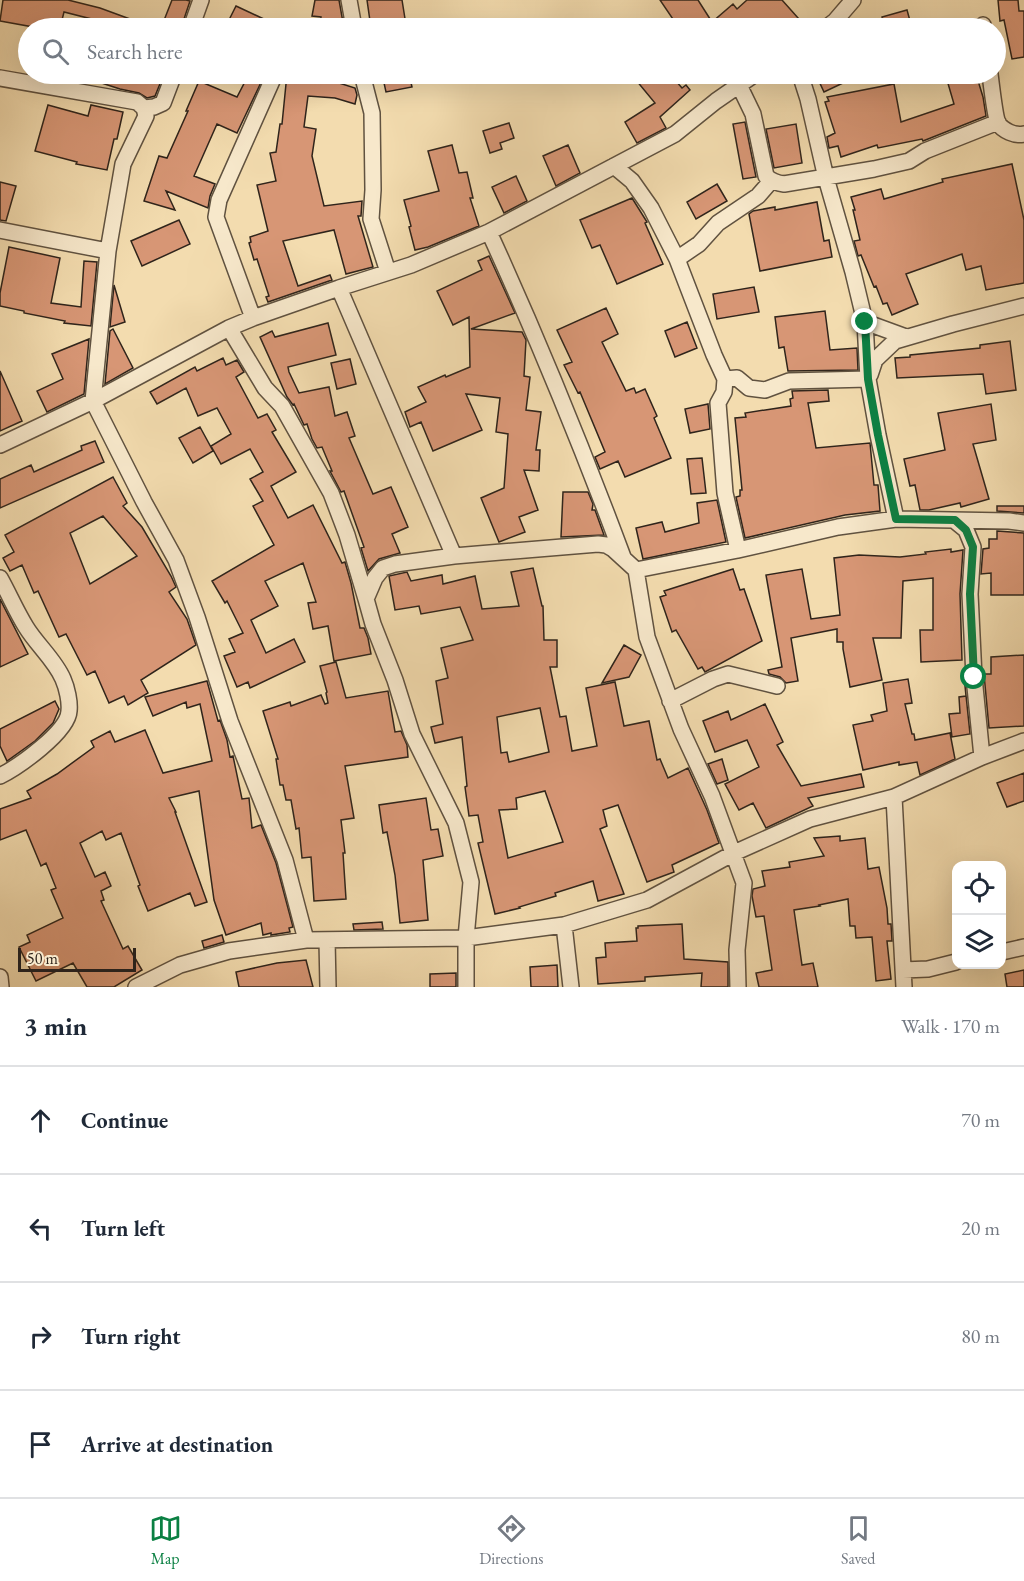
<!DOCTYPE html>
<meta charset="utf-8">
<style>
:root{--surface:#fff;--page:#f6f6f7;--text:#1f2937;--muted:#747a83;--line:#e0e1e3;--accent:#0b8043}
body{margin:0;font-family:"EB Garamond",serif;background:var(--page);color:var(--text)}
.controls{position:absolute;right:18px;bottom:18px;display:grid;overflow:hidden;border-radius:12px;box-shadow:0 6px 24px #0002}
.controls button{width:54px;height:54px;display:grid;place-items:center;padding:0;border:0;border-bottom:2px solid var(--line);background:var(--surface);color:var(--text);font:30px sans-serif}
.scale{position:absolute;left:18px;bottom:15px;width:118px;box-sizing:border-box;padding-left:6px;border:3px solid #2f241b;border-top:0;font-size:16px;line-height:21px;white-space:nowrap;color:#2f241b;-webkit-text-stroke:4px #f7e8cb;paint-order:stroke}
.stop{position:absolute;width:18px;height:18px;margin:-14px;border:4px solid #0b8043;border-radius:50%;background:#fff}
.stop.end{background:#0b8043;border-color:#fff;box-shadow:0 2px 6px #0008}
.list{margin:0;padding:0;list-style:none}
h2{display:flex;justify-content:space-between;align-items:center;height:78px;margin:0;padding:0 24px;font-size:26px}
h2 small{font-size:20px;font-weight:400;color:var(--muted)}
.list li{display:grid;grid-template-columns:39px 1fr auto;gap:18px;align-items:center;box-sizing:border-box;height:108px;padding:0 24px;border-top:2px solid var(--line)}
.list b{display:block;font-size:22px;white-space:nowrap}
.list em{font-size:20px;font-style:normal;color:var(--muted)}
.icon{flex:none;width:33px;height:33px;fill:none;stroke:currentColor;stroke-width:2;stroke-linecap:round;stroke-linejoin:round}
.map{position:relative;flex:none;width:1024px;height:987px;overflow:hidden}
.search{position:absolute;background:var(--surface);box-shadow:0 6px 24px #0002;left:18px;right:18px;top:18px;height:66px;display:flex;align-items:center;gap:15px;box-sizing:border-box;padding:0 21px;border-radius:33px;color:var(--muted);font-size:22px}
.sheet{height:510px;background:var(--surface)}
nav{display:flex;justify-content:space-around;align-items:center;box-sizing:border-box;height:84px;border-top:2px solid var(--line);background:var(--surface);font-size:16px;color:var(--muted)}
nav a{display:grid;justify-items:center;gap:3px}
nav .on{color:var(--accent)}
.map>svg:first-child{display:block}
</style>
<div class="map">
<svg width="1024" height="987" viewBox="0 0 1024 987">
<rect width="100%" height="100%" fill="#f3dcaf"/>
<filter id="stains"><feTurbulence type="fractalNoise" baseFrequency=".00333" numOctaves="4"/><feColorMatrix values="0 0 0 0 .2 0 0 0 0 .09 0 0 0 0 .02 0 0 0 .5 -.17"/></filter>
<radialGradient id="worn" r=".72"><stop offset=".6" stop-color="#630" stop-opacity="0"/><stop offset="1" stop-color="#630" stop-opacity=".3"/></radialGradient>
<path fill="#d79675" stroke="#2f241b" stroke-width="1.5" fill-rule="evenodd" d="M3,0H68L100,8L130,19L127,28L64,12L60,28H33V27L0,21Z
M172,0H186L190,1L181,28H161Z
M315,0H339L344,28H320L321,17L312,16Z
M367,0H402L406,25H404V28H371Z
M660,0H698L712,22L733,4L737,9L747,0H782L807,28H679Z
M998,0H1018L1019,11H1024V57L1012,59L1004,20L1000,21Z
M236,6L283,28H225Z
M907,10L912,28H885L882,17Z
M81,74H164L155,96L147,98L139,93L120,89L80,76Z
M249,74H265L237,133L217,124L194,176L215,184L210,196L208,208L166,191L175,210L144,201L159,156L167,158L188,111H186L199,81L237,97Z
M287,74H341L339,83L355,88L357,95L355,104L335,98L308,96L304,127L316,129L312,156L324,206L362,201L361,216H358L373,267L346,274L334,230L283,241L298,286L330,275L332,280L268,302L266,297L269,296L257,259L254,260L249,243L251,242L250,237L268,231L257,185L276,181L270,153L276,152L280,124H282Z
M382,74H409L412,87L386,92Z
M631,74H670L682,88L686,85L690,90L660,117L666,128L637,143L625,122L655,103Z
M818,74H862L824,92L818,79L820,78Z
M968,74H976L983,97L986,116L923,141L922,139L878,148L877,145L841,157L838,146L829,148L827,137L835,133L825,102L829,101L827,97L894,84L901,122L954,104L947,80Z
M48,105L88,116L91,105L123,112L117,139H114L107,170L76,164L77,162L35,151Z
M745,122L756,177L743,179L733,124Z
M509,123L514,138L500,143L502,149L490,153L483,131Z
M796,124L802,163L774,168L766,129Z
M452,145L459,173L467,172L473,198H470L479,226L428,247L415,250L409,227L411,226L404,200L439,191L428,151Z
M568,145L580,173L556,186L543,156Z
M1012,164L1024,220V283L986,290L981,266L966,270L962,254L906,274L918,304L892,315L887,303L883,304L876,286L874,287L861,255L858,256L854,241L860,240L853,210H855L851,197L881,189L884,199L943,182L942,179Z
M516,176L527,201L504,213L492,187Z
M0,182L16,186L6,221L0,220Z
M717,184L727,201L696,219L687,202Z
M632,198L647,222L645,223L663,264L617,284L600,245L592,248L580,220Z
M817,202L824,241L829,240L832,257L760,271L749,214L753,211L775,207V210Z
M179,220L190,244L142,266L131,241Z
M9,247L60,258L51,303L81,307L84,261L97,262L91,326L64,323L65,321L24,313V311L0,306V293Z
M489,256L515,313L471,329L522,332L526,340L524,376L530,377L526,410L541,412L536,450H540L539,471L524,470L538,510L519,517L525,532L499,542L481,498L504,488L508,434L496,432L500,398L466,394L482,430L433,451L421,422L410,427L405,412L426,402L418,387L445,375L446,377L470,367L469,317L453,325L437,291L482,270L478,261Z
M114,285L125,322L110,327Z
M754,287L759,312L717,319L713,294Z
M606,308L618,334L602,342L626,391L634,388L636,393L645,389L657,416L654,418L671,458L625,477L618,461L600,469L595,457L605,452L580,392L578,393L564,365L572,362L557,330Z
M825,311L830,350L857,348L858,370L788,371L784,347L779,348L775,317Z
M687,322L697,348L675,357L665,331Z
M328,323L336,355L288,367L289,372L299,393L329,387L335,416L347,412L355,436L349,438L373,494L391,487L408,527L392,534L400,553L379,559L368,571L361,548L364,547L344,491L341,492L331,473L330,471H332L322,447L317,448L312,439L307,424L304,425L294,404L293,405L287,397L260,337L272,331L275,337Z
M113,329L133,368L105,384L110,331Z
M89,339L84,394L47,412L37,391L63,379L52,354Z
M1010,341L1016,390L986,394L983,374L897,378L895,358L910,357V355L980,348V345Z
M223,358L226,365L237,360L244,372L236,377L258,418L267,414L276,430L272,432L296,472L271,486L288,518L313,505L342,563L345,562L351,583L360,628H364L368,638L371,654L334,661L328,626L313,629L308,603L316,602L303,563L265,581L278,606L251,620L266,653L294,639L305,662L250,688L248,682L237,687L224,656L235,652L229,639L243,633L227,601L225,603L212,581L274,545L253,506L263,501L250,479L263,472L250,449L221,464L211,446L231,434L217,408L198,416L186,388L157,404L150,392L195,367L197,371Z
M350,359L356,384L337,389L331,363Z
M0,371L22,421L0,431Z
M828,390L829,401L808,403L816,448L870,443L874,485H878L880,511L845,515L745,538L736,497L740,496V490H742L735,418L746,417L745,413L791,406L790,399L793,398L792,391Z
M708,404L710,429L690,433L685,409Z
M991,404L996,440L973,444L989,499L961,507L960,503L929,510H920L915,485L910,486L904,459L945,450L938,413Z
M200,427L213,451L193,463L179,438Z
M95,441L104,462L0,508V479L31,465L34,472L82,450L81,446Z
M702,458L706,493L691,494L687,459Z
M113,477L127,503L123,506L142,527L171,576L176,587L169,592L187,619L196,645L141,680L148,693L128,705L124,696L109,703L95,671L87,675L66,634L59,637L38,591L34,593L22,565L10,571L3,558L14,552L5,535ZM103,516L137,556L90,584L70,533Z
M563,492H588L593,504L592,510H595L604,535L561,537Z
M717,500L726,542L643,559L636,528L662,522L665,532L699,523L697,503Z
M997,506H1024V513L997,511Z
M997,531L1024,533V595H991V573L981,574L983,549L989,548V539H997Z
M951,549V552L963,550L960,594L962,660L921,662L920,630H933V578L903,581L901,638H873L882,680L850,687L843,649V642H837V629L791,638L798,681L786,683L780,677L769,674L768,670L782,667L766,575L802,569L811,619L840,615L834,558L859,555L900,557L926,554L925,552Z
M533,568L542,606H543L544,640H557V667H550L560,717L566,716L572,751L597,746L586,688L615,682L624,726L649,721L657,760L660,759L668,778L688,768L707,810L719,843L672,865L674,872L647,882L618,805L603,810L607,826L600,829L624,894L598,901L593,881L555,893L556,896L519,907L520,908L495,914L478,843L483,842L478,815L469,816L465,787L467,786L462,737L435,743L431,727L443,724L436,681L448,678L441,648L473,640L460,607L421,614L419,606L395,610L389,576L407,572L411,581L442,575L443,584L475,576L482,609L519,606L511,572ZM540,708L549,752L509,762L507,752L501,753L497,717ZM545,791L563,842L508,858L499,810L517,809L516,798Z
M733,569L740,590L744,589L762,641L705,672L702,667L698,669L676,630L672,632L660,597L666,595L664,591Z
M0,599L28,654L0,667Z
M624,645L641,655L629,677L602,683Z
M1024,655V726L989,728L984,674H991V657Z
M336,662L346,698L388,691L395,732L401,731L407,745L408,757L345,766L354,818L341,820L345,853H343L346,899L314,901L311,857L302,858L299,828L296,829L291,800H286L283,785H280L276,759H278L263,711L290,702L291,706L321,695L325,704L328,703L326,693L327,692L320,666Z
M964,676L970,734L952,737L949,714L960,713L959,697L966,696Z
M908,679L912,703L905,704L912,734H914L915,740L950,733L955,759L920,775L917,762L899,765V762L863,770L853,725L873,721L871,715L887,711L883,683Z
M207,681L218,721L220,720L227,740L230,757L233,756L242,799L249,798L252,828L261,825L276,863L293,927L289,928L290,932L271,935V933L263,935L261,923L226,935L214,900L199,791L169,798L176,812H175L207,902L195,906L190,893L148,911L138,886L140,885L121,833L106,840L102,831L80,843L95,877L105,872L111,886L101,891L104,900L101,901L123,949L128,946L142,970L114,987H87L73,963L36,981L19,947L30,942L27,935L63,918L51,890L56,888L46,863L41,866L26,830L0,840V809L31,798L27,791L57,774L94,747L91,741L110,731L115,742L145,730L163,773L212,761L200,704L187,708L186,702L153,716L145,697Z
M55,701L59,709L53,723L35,741L7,761L0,746V729Z
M765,704L783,742L777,745L801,786L861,774L864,787L808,798L813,806L766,828L753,803L739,810L725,784L759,767L747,740L715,752L703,721L728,711L731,720Z
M722,759L728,780L717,784L708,764Z
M1024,773V801L1007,807L997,783Z
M426,798L431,830L438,829L443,856L423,860L428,920L400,923L395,875L387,832L383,833L379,805Z
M840,836V841L865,838L868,869L879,867L887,908L888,924H891L892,941H887L891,979L876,981L872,937L856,938L855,926H850L848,899L819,905L820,906L794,910L802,965L813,963L818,987H759L756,973L772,970L764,916L756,917L752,896L753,889L765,886L762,871L790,867L789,862L824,856L814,838Z
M382,922L383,929L354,930L353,924Z
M682,924L684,959L728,962V987H701L702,973L645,977V981L598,984L596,958L606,957L605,943L637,941L636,928H638V926Z
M222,935L224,942L204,948L202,941Z
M306,960L313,987H239L236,972L277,963Z
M557,965L558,987H531L530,967Z
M1024,970V987H1007L1005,974Z
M456,973V987H430V974Z"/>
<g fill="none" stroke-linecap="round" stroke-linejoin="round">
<defs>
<path id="street" d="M349,0L354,28
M983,25V28
M191,28L201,0
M826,28L835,21L853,0
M362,74L372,113L373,190L371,219L388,272
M800,74L808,99L826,178L853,272L865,322L868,379L878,435L896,519
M990,74C991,82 995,117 998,123C1003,131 1015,136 1024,134
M0,78L137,102L144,108L154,107L163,103L174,74
M739,85L753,114L766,176C771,181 776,183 784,184L874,169L909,161L925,151L998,122
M144,108L146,116L123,164L108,251L93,401L144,502L176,560L197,617L230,721L285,860L306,940
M614,166L632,181L651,208L677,259L714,355L725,379L724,392L718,403L725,493L738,550
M0,230L108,251
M489,232C538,339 582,447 623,557
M677,259L699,244L718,223L758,196L771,181
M339,288L454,556
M253,318L216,217L219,200L275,74
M865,322L906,337
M229,328L265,388L282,406L331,493L347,535L366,599
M870,375L875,360L895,341L953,324L1024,306
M725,379L737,378L749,388L765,390L789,381L868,379
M0,445L93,401L229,328L253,318L339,288L411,265L489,232L675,134L716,101L755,74
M955,521L966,530L973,547L970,594L974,677L982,757
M636,570L738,550L838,527L896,519L1009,521L1024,523
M0,578C9,594 16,611 26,627C37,645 55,660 63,679C67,688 70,702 69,711C68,732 18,767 0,776
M670,701L713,679L728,674L777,686
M894,797L904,987
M564,925L571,987
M327,940L328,987
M1002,952L1024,947
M903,970L928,969L956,962
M0,977L1,987
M136,987L180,965L229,951L306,940L466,938L564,925L647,900L734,853L810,819L894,797L982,757L1024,741
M466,987V938L471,882L456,823L412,734L395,680L373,624L366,599L375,578L383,568L395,564L454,556L598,544L606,545L613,549L636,570L647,637L681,729L712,796L744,883L737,950L738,987"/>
</defs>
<use href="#street" stroke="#605240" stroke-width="18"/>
<use href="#street" stroke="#f7e8cb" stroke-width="15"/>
</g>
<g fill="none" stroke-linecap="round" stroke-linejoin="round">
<path stroke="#0b8043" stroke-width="8" d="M865,322L868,379L878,435L896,519L955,520L966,530L973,547L970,594L974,677"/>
</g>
<rect width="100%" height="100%" filter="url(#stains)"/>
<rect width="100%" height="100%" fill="url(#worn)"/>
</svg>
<div class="controls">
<button><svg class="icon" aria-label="locate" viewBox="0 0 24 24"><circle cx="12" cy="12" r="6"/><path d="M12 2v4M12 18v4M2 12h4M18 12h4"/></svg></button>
<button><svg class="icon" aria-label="layers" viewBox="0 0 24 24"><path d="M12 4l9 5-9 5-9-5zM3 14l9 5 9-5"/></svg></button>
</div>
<div class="scale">50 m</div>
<div class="stop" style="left:974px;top:677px"></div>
<div class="stop end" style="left:865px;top:322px"></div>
<div class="search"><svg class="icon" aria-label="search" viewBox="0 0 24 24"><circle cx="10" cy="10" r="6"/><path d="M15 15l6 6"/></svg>Search here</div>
</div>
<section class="sheet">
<h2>3 min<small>Walk · 170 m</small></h2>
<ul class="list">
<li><svg class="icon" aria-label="ahead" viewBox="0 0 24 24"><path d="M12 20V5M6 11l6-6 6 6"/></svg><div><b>Continue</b></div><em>70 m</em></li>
<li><svg class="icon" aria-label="left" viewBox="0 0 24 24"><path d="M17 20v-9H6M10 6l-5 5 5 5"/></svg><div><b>Turn left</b></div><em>20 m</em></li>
<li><svg class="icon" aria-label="right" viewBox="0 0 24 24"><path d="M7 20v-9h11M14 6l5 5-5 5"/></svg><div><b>Turn right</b></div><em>80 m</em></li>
<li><svg class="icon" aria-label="arrive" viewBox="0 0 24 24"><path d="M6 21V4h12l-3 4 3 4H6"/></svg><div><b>Arrive at destination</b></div></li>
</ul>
</section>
<nav>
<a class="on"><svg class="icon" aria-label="map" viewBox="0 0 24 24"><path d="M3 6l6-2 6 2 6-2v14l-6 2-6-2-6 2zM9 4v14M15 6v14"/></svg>Map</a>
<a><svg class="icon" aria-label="directions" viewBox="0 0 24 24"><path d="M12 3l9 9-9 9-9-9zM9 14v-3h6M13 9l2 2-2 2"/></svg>Directions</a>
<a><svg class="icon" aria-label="saved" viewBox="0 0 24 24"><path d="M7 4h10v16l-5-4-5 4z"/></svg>Saved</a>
</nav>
